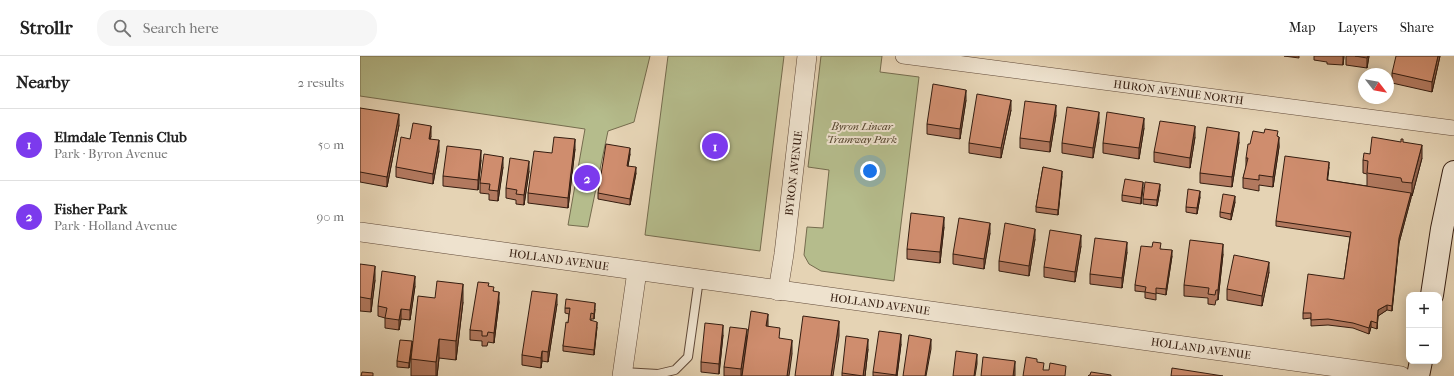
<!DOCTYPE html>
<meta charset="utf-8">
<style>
:root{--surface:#fff;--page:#f6f6f6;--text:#222;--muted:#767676;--line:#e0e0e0;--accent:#7c3aed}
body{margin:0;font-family:"IM FELL French Canon",serif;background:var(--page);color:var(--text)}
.controls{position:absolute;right:12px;bottom:12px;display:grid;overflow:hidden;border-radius:8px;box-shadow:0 2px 10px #0003}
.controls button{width:36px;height:36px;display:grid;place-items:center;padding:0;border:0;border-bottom:1px solid var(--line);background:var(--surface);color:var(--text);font:20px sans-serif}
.compass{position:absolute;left:998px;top:12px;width:36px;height:36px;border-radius:50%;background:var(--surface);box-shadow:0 2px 10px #0003;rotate:121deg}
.you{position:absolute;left:510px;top:115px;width:14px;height:14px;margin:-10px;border:3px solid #fff;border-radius:50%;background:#1a73e8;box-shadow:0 0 0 6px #1a73e833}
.badge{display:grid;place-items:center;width:26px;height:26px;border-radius:50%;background:var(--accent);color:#fff;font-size:13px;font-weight:700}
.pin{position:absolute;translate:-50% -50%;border:2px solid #fff;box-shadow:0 1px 4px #0006}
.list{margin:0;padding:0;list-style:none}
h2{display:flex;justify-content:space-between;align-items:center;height:52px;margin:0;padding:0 16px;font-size:17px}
h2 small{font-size:13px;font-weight:400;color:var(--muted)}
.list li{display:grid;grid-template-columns:26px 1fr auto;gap:12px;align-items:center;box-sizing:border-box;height:72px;padding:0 16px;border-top:1px solid var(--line)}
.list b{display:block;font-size:15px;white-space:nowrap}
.list p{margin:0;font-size:13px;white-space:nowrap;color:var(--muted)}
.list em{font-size:13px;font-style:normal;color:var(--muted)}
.icon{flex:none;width:22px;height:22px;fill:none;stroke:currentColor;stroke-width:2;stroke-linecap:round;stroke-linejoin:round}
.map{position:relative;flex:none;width:1094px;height:320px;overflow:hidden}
header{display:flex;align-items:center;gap:24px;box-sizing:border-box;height:56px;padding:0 20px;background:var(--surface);border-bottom:1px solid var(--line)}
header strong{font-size:19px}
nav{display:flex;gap:22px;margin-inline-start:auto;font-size:14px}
.search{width:280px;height:36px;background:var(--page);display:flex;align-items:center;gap:10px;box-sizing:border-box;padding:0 14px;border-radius:16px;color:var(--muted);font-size:15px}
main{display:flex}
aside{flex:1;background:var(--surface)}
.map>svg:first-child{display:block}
</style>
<header>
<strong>Strollr</strong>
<div class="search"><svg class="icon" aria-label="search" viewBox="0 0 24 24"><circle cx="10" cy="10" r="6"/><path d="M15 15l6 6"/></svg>Search here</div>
<nav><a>Map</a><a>Layers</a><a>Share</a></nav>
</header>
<main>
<aside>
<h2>Nearby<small>2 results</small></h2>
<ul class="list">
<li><span class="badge">1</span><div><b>Elmdale Tennis Club</b><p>Park · Byron Avenue</p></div><em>50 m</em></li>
<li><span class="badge">2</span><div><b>Fisher Park</b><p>Park · Holland Avenue</p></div><em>90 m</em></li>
</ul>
</aside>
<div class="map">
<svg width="1094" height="320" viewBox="0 0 1094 320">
<rect width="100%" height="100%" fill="#e5d3b4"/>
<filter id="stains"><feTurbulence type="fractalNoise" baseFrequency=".005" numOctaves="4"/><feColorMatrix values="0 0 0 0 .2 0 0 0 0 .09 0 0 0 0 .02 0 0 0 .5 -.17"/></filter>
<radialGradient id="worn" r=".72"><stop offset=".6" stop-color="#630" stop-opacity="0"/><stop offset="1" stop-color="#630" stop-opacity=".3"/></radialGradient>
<path fill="#b5bc8c" stroke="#756c4e" d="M0,0H290L274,66L248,75L228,171L208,169L225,73L0,40Z
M308,0H424L400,195L285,179Z
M461,0H522L520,16L559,21L534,225L461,215L449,208L444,199L447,171L463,172L469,114L448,111Z"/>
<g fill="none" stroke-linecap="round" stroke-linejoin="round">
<defs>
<path id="service" d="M263,316L298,318L315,314L328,301L339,223"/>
<g id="minor">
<path id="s1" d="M543,0L1094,72"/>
</g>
<g id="tertiary">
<path id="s2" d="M0,176L1041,320"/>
<path id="s3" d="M418,235L424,198L447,0"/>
<path d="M262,320L277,215"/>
</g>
<path id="secondary" d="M1072,239L1082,173L1094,116
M1058,320L1061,305"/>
</defs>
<use href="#service" stroke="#614a39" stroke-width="10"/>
<use href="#minor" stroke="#614a39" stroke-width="16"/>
<use href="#tertiary" stroke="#614a39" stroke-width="20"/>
<use href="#secondary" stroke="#351d10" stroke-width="24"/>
<use href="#service" stroke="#eee2ce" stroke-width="8"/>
<use href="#minor" stroke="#eee2ce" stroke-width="15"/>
<use href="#tertiary" stroke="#eee2ce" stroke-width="19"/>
<use href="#secondary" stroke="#eee2ce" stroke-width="22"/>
</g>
<path fill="#b2795f" stroke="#351d10" d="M924,0H939V2Z
M954,0H984L983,9L967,8V6L954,4Z
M986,0H1009L1007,12L986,9Z
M1080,0L1072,36L1032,27V17Z
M606,44L600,83L567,78V68Z
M0,52L39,69L27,131L0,126Z
M651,54L641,102L609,97V87Z
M696,59L690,96L660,92V82Z
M739,66L733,102L702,97V87Z
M784,72L779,103L743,97V87Z
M71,80L70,83L79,95L73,128L36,121V111L50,83Z
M918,80L919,91L913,131L899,129V135L883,132V122L886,112V102Z
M835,81L830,112L794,106V96Z
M879,86L872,131L840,127V117Z
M1043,86L1062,102L1052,140H1051V142L1039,187L1032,255L1027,254L1018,260L1017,273L1011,271L1009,278L993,272L968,269L951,270V262L943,263V257L984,223L990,181L916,170V165L969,111L967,124L1007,130V118L1003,117V104L1010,98Z
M215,93L208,152L168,147V137L192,97Z
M270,98L268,110L276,117L270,149L238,143V137Z
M121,104L118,134L83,130V120Z
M143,111L138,145L129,144V138L120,137V127Z
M683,111L702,120L698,159L676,156V151Z
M169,115L164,149L156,148V144L146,142V132Z
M783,131L781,148L762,145V139Z
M800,134L797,150L783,148V143Z
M840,141L837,158L826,156V151Z
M875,146L871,164L860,161V156Z
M584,171L580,207L547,203V193Z
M630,177L624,213L593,208V198Z
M675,183L669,220L639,215V205Z
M721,190L715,226L684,221V211Z
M801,193L812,200L806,239L796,237V244L785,242V236L775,235V229Z
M767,196L762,232L730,228V218Z
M863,198L858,244H856L855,249L848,248V242L824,240V229Z
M0,208L15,224L11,256L0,255Z
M909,216L902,250L867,244V233Z
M55,230L50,264L41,263L39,274L25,272V262L18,260V250Z
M129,230L134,235L139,246L134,287L128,286L127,290H122V285L110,284V274Z
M75,242L103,246L96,304L79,302L77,320H51V303Z
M197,248L188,306L182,305L181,312L162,309V299Z
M205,252L235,253L234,263H231V265L237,271L234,299L203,295V290L208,267L209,258L205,257Z
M408,270L420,283L432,298L387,284L382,320H364V311L387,283Z
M363,279L359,318L341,316V306Z
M52,285L49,312L37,311V305Z
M541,288L537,320H513V316Z
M508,293L505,320H482V317Z"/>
<path fill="#91634d" stroke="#351d10" d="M983,0H984L983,9Z
M1008,0H1009L1007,12V2Z
M1078,0H1080L1072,36V26Z
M606,34V44L600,83V73Z
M651,44V54L641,102V92Z
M696,49V59L690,96V86Z
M739,56V66L733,102V92Z
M39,58V69L27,131V121Z
M784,62V72L779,103V92Z
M71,70V80L69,93V83Z
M835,70V81L830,112V102Z
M879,76V86L872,131V121Z
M919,81V91L913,131V121Z
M215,83V93L208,152V142Z
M79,84V95L73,128V118Z
M1062,89V102L1052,140V127Z
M270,92V98L267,115V110Z
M121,94V104L118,134V124Z
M143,101V111L138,145V135Z
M169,105V115L164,149V139Z
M969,106V111L967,130V124Z
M276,111V117L270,149V143Z
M702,115V120L698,159V154Z
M783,126V131L781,148V142Z
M800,128V134L797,150V144Z
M840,135V141L837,158V152Z
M1051,137V142L1039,187L1032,255V250L1039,182Z
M875,140V146L871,164V158Z
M584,161V171L580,207V196Z
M630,167V177L624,213V203Z
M675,173V183L669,220V210Z
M721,179V190L715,226V216Z
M767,186V196L762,232V222Z
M863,188V198L858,244V234Z
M812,194V200L806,239V233Z
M909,206V216L902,250V240Z
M15,210V224L11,256V243Z
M55,220V230L50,264V254Z
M103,228V246L96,304V285Z
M139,236V246L134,287V277Z
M197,238V248L188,306V296Z
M235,247V253L234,263V258Z
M1027,249V254L1018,260L1017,273L1018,254Z
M41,253V263L39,274V264Z
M408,258V271L406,270Z
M479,265V280L473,320H471Z
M1011,265V271L1009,278V272Z
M237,266V271L234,299V294Z
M363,269V279L359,318V308Z
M387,273V283L382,320H381V313Z
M541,278V288L537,320H536Z
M79,283V302L77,320H76V306Z
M508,283V293L505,320H503Z
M571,283V293L566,320H565Z
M432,284V298L429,320H427Z
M52,285V291L49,312V307Z
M182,295V305L181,312V302Z
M617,298V308L615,320H614Z
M655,305V320H653Z"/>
<path fill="#cf8d6e" stroke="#351d10" d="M995,0H1008L1007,2Z
M1036,0H1078L1072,26L1032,17Z
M573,28L606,34L600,73L567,68Z
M617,38L651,44L641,92L609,87Z
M665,45L696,49L690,86L660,82Z
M707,51L739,56L733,92L702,87Z
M0,52L39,58L27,121L0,116Z
M747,56L784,62L779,92L743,87Z
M800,65L835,70L830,102L794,96Z
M53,67L71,70L69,83L79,84L73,118L36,111L41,81L50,83Z
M847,71L879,76L872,121L840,117Z
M905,73L918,75L917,80L919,81L913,121L899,119V124L883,122L888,102H886L888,88H890L893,75L904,77Z
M194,81L215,83L208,142L168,137L174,95L192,97Z
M1012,81L1041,86V83H1043V86L1062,89L1052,127L1042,126L1041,122L1007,117L1008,105L1003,104L1004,97L1010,98Z
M246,88L270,92L267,110L276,111L270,143L238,137Z
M87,90L121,94L118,124L83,120Z
M124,98L143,101L138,135L129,134L130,128L120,127Z
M925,100L969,106L967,124L1051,137L1039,182L1032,250L1027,249L1018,254L1017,267L1011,265L1009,272L993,267L968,263L951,264V257H943L948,218L984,223L991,176L916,165Z
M150,102L169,105L164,139L156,138L157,134L146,132Z
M683,111L702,115L698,154L676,151Z
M765,123L783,126L781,142L762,139Z
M785,126L800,128L797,144L783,143Z
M828,133L840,135L837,152L826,151Z
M863,138L875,140L871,158L860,156Z
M551,157L584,161L580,196L547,193Z
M599,162L630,167L624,203L593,198Z
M645,167L675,173L669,210L639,205Z
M690,174L721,179L715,216L684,211Z
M735,182L767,186L762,222L730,218Z
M830,184L863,188L858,234H856L855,239L848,238L849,232L824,229Z
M793,186L801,187L800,193L812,194L806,233L796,232V238L785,236L786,231L775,229L781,190L792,191Z
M874,199L909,206L902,240L867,233Z
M0,208L15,210L11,243L0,241Z
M22,215L55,220L50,254L41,253L39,264L25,262L27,252L18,250Z
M77,225L103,228L96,285L79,283L76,306L51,303L58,240L75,242Z
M118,226L129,227L128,230L134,231L133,235L139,236L134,277L128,276L127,280H122V275L110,274Z
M172,235L197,238L188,296L182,295L181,302L162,299Z
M206,243L235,247L234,258L231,257L230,264L237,266L234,294L203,290L206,266L208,267L210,252H205Z
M391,255L408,258L406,270L420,272L419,282L432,284L427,320H382Z
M443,260L479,265L471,320H435Z
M345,267L363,269L359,308L341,306Z
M370,271L387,273L381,313L364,311Z
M519,275L541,278L536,319L513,316Z
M549,279L571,283L565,320H543Z
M486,280L508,283L503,320L482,317Z
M40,284L52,285L49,307L37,305Z
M596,295L617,298L614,320H593Z
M623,301L655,305L653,320H621Z
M666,301L677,303V306L684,307L683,314H689L690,307L706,310L705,320H663Z
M812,312L863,320H811Z
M2,316L13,317V320H1Z
M731,316L751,319V320H728L729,319H730Z"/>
<g text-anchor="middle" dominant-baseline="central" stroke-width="4" stroke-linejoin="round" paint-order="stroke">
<g font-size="11" fill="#351d10" stroke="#eee2ce">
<text stroke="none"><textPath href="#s1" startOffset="278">HURON AVENUE NORTH</textPath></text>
<text stroke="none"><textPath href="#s3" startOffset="119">BYRON AVENUE</textPath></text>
<text stroke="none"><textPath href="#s2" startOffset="201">HOLLAND AVENUE</textPath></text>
<text stroke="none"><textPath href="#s2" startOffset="525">HOLLAND AVENUE</textPath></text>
<text stroke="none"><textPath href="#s2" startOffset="849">HOLLAND AVENUE</textPath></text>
</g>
<g font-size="11" font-style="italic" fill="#55452f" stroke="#eee2ce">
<text x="502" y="70">Byron Linear<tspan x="502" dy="13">Tramway Park</tspan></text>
</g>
</g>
<rect width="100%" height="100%" filter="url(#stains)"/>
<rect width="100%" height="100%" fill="url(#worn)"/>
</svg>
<div class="controls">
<button>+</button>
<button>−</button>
</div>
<svg class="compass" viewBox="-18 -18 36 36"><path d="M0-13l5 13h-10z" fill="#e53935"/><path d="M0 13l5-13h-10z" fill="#767676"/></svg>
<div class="you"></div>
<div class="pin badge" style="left:355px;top:90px">1</div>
<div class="pin badge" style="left:227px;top:122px">2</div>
</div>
</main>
